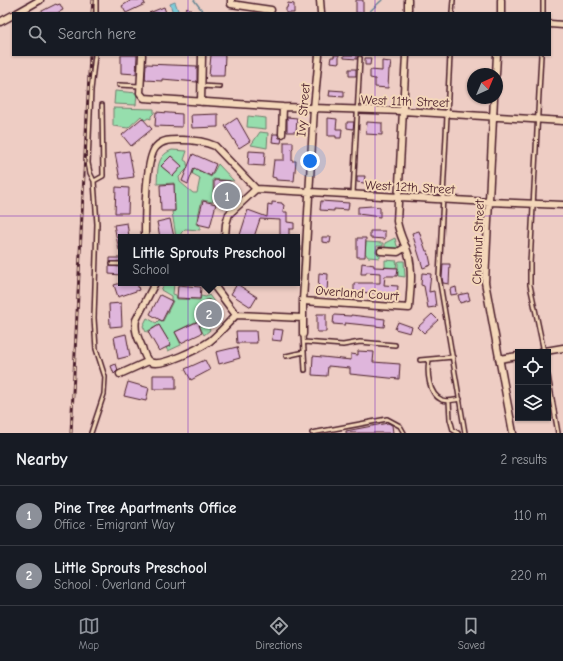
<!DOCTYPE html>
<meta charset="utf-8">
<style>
:root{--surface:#171b24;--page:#242831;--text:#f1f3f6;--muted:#9ea1a6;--line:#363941;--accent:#8c9099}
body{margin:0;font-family:"Comic Neue",sans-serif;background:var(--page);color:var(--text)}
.controls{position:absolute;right:12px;bottom:12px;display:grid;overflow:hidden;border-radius:0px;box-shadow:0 1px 3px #0004}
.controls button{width:36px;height:36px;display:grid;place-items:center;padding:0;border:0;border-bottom:1px solid var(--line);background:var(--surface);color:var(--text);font:20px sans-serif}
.compass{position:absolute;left:467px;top:68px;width:36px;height:36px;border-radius:50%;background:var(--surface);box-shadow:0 1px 3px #0004;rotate:44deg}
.you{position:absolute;left:310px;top:161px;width:14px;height:14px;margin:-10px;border:3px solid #fff;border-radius:50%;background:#1a73e8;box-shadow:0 0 0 6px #1a73e833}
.badge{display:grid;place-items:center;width:26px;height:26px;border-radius:50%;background:var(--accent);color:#fff;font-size:13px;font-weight:700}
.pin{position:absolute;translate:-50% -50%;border:2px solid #fff;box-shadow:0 1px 4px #0006}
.popup{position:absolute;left:118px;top:234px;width:182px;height:52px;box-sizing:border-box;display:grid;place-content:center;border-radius:0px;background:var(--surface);filter:drop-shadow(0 1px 3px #0005);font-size:13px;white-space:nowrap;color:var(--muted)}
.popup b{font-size:15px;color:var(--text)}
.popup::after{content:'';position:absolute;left:50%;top:100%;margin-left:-8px;border:8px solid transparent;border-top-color:var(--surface)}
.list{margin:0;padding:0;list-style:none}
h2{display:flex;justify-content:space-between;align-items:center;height:52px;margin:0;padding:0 16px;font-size:17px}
h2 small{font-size:13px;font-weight:400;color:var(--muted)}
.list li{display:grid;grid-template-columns:26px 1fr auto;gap:12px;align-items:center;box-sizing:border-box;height:60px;padding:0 16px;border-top:1px solid var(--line)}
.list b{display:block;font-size:15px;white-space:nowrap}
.list p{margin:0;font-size:13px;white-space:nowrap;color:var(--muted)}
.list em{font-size:13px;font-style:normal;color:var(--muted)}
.icon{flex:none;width:22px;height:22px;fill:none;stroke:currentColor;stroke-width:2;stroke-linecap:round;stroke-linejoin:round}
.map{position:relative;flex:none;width:563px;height:433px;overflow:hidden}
.search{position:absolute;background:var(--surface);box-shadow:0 1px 3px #0004;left:12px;right:12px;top:12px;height:44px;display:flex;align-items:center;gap:10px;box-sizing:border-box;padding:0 14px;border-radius:0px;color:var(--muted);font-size:15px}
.sheet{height:172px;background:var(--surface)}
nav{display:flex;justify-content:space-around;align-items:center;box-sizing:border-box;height:56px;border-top:1px solid var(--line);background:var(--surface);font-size:11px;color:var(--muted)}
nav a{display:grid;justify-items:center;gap:2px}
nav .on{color:var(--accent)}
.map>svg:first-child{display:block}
</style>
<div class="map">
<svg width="563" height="433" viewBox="0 0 563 433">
<rect width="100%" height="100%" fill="#eecdc4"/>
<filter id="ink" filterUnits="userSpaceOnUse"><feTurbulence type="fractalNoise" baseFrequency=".025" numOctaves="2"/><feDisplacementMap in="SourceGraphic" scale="8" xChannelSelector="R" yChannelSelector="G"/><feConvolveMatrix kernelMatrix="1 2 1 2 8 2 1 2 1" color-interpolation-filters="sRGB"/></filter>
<g filter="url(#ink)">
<path fill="#96dead" stroke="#707e6c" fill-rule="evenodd" d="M115,91L137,93L136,105L114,104Z
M113,108L154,109V113L151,116V119L148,118L145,120L141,116L128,128L113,126Z
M248,116L266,118V129L247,127Z
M260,132L268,133L267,148L251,145Z
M172,150L187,151L184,160L187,162V165L211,177L218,164L234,181L213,179V202L202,200L196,224L200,226V230L185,229L181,233V237H176L172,212L175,211L174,183L157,184C158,170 156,156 172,150ZM171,156L182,166L173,176L161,166ZM186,170L200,178L197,193H193L180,182L179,177Z
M395,238L397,246L399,247L395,249L385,248V243Z
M366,242L383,243V246H377L376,252L380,254V258L368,257L365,253Z
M385,260L397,261L396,268L385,267Z
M400,261H404L405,277L398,276V262Z
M165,283H174L173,294L176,295L177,299L200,300L201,296L206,297L209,295L221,311L210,300L207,299L200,305L203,307L196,313L202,319H200L208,327L210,330L204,335L197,321L175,332L181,345L168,351L166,348L171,345L159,325L146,332L143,326L147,318L156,323L159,320L163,321L173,301L171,300V296L161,290Z"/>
<path fill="#7ecdda" stroke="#698794" d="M175,2L179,13H173L170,4Z"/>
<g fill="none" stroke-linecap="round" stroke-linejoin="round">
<path stroke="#698794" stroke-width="1.5" d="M194,0L204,13
M368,13L382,0"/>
</g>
<path fill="#dfb6dc" stroke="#4a1f2b" d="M130,0H143L145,4L126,13L122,6L130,1Z
M356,0H363V13H356Z
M288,3L294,4V13H286V8H287Z
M56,4L57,5L60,4L63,10L57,13H38Z
M164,7L166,13H149Z
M187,7L194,13H182Z
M121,55H137L136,74L121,73Z
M211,55H225L224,76H209Z
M334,55H339V63L330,62L331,57H334Z
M344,55H357V59L344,58Z
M365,58H371L370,65H365Z
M382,61L391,62L390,69H389L388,88L375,87V79L370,78V70L382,71Z
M146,64L197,66V82L162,79V81L145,80Z
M349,69H356V76H349Z
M330,90L344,91V97L329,96Z
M156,112L182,114V127L155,126Z
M218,114V127L192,128L191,115Z
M287,117L297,118L296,132H287Z
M142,118L152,129L131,146L122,135Z
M237,118L250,141L239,148L225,126Z
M328,118L337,119L336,129H342L341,138H336V136H328Z
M347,122H354L353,129L347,128Z
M367,122L382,123V135L366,134Z
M273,134H278L279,138H282L281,143L272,142Z
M284,142H293V148L292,149V161H296L294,181L276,180V178L272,177L274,160H284Z
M129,151L134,177L120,179L115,153Z
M249,151L265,152L264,166L248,165Z
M193,154L216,164L211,176L194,168L188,184L182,181Z
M171,156L182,166L173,176L161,166Z
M357,176H365L364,183L357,182Z
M214,180L230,181L229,200H225V195L214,194Z
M174,184L175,211H161L160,185Z
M116,187L129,188L128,213H115Z
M203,201L216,204L210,227L197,224Z
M321,201L349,203L348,210L334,209V211L320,210Z
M272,202L282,203V204L284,205L283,212H287V222L294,223V229H289V237H280V220L260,219L254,237H245L240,235L248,210L267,217L268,204L272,205Z
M372,206L380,207V217L358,214V207Z
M170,219L174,237H160L157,222Z
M127,223L129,237H121V250H119L114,225Z
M370,231H385V239L370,238Z
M419,231L426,251H428L431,265L423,268L412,233Z
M322,237H331L330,243L322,242Z
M357,238H366L365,257H357Z
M110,258H121V261L110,262Z
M362,263L374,265V267L398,268L397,276H385L384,285L398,286L397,294L354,292V283H380V273L366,272V274H361Z
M443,264H450L449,284L443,283L442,278Z
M109,266L121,267V275L109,274Z
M319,273L328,274L327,293L318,292Z
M422,273L431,274L429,292L434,291L436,306L435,307L428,308L424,286L421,285Z
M121,283H137L139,290L118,297L114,285Z
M237,284L257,297L251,307L231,294Z
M178,285L201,287L200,299L177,298Z
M456,287L457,294L451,295L450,289Z
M468,293L470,300L460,303L458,295Z
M160,295L172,301L162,321L150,314Z
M208,300L210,301L221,313V316L210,326L199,325L202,333L181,343L175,332L203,319L196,313L203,307L201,306Z
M121,303L122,326L110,327L109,304Z
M317,314H326V332H317Z
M432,314L438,320L424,333L418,327Z
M334,315L351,316V315L385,319L384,327L345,323V325L333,324Z
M398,322L412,327L410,333L395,329Z
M159,325L171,345L159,351L148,332Z
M273,329L283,330L281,341L272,340Z
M236,331H256L257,343H237Z
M126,334L130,356L118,359L114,337Z
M237,347L240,358L219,364L216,352Z
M358,351L374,352L373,362L400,364L399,379L350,374V368L328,366L327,376L312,375L313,356L351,360V354L358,355Z
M205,360L210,370L191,380L185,369Z
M116,364L118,370L114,374L111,366Z
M153,375H176V389H153Z
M128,382L149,388L146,401L124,396Z
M388,423L392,425L393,433H346V431Z"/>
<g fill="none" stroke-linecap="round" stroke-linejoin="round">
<defs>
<path id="service" d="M96,13V0
M452,13L453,0
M543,13V0
M450,55L439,277L465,433
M541,55L530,264V285L544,352
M119,85L140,86
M201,86L220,87
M94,181L90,173L88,163L91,90L95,55
M353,194L360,58
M112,264H121
M303,334L305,370
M304,342L343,345L360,342L395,345
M286,356L304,352
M420,360L453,357
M429,360C427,372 428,394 442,400C448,402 454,400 460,399
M548,376L558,433
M449,401L450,419L453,430L458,433
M91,433L104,394L105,377L96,349L94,318L97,224L94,181L103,176L102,105
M312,433L387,419L400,426L404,433"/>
<path id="minor" d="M231,0V4L271,10
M320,0L321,13
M17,13L40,0
M408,13V0
M501,13V0
M0,22L13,15
M550,24L563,25
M142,55L140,93L144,98L283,107L403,111L563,121
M496,74L497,55
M494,98L485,282L513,433
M201,102L202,55
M282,134L283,107
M256,189L490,202L563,205
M145,237C145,218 145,159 156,147C163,139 173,140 182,140C194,140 204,141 215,146L256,189
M225,237L226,224L229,214L256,189
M381,251L398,252L406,247
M155,283L136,320C134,330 138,338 142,347C143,351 146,360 150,362C161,368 200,348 210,341C219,334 227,324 236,315
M212,283L236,315L303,318
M303,301L409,308C410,291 413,273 409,257C406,245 399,235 397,221L406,55
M303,334V301L314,108L319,55
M540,352L563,348
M499,359L518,356
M120,374L149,361"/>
</defs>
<use href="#service" stroke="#4a1f2b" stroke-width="6"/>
<use href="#minor" stroke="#4a1f2b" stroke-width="9"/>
<use href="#service" stroke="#f4d7ba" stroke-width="3"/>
<use href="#minor" stroke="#f4d7ba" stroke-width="6"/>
<defs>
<path id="rail" d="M92,13L93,0
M71,433L90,55"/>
</defs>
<use href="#rail" stroke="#4a1f2b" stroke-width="3"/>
<use href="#rail" stroke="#f4d7ba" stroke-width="1.5" stroke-dasharray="4.5" stroke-linecap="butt"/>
</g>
</g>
<path fill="none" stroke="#7b2cbf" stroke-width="1" stroke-opacity="0.55" d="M188,0V13M375,0V13M188,55V433M375,55V433M0,216H563"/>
<g text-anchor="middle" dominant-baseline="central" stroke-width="4" stroke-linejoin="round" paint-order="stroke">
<g font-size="13" fill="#4a1f2b" stroke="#f4d7ba">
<text transform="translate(405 101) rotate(2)">West 11th Street</text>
<text transform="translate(303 110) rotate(-85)">Ivy Street</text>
<text transform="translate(410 187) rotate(3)">West 12th Street</text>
<text transform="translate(478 242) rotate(-88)">Chestnut Street</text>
<text transform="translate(357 293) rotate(4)">Overland Court</text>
</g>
</g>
</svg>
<div class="controls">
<button><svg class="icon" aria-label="locate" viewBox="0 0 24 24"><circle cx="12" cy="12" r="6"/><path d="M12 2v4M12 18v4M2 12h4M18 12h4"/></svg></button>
<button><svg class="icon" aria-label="layers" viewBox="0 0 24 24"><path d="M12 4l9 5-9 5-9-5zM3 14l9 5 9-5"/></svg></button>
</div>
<svg class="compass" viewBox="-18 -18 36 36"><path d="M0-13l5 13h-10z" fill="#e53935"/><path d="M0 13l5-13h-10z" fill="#9ea1a6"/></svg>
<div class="you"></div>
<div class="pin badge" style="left:227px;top:196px">1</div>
<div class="pin badge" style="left:209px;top:314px">2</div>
<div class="popup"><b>Little Sprouts Preschool</b>School</div>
<div class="search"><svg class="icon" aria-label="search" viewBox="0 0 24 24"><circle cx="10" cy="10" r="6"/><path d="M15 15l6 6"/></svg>Search here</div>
</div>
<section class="sheet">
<h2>Nearby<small>2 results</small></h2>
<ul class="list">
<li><span class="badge">1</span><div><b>Pine Tree Apartments Office</b><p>Office · Emigrant Way</p></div><em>110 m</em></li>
<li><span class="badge">2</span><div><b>Little Sprouts Preschool</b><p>School · Overland Court</p></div><em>220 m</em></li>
</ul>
</section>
<nav>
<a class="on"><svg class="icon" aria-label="map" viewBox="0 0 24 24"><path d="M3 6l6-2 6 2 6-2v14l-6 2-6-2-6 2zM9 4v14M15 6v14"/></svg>Map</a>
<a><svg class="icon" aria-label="directions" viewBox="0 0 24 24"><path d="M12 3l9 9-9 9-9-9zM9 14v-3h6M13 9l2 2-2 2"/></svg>Directions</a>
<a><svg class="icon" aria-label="saved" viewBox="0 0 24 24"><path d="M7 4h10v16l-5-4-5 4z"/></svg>Saved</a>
</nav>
